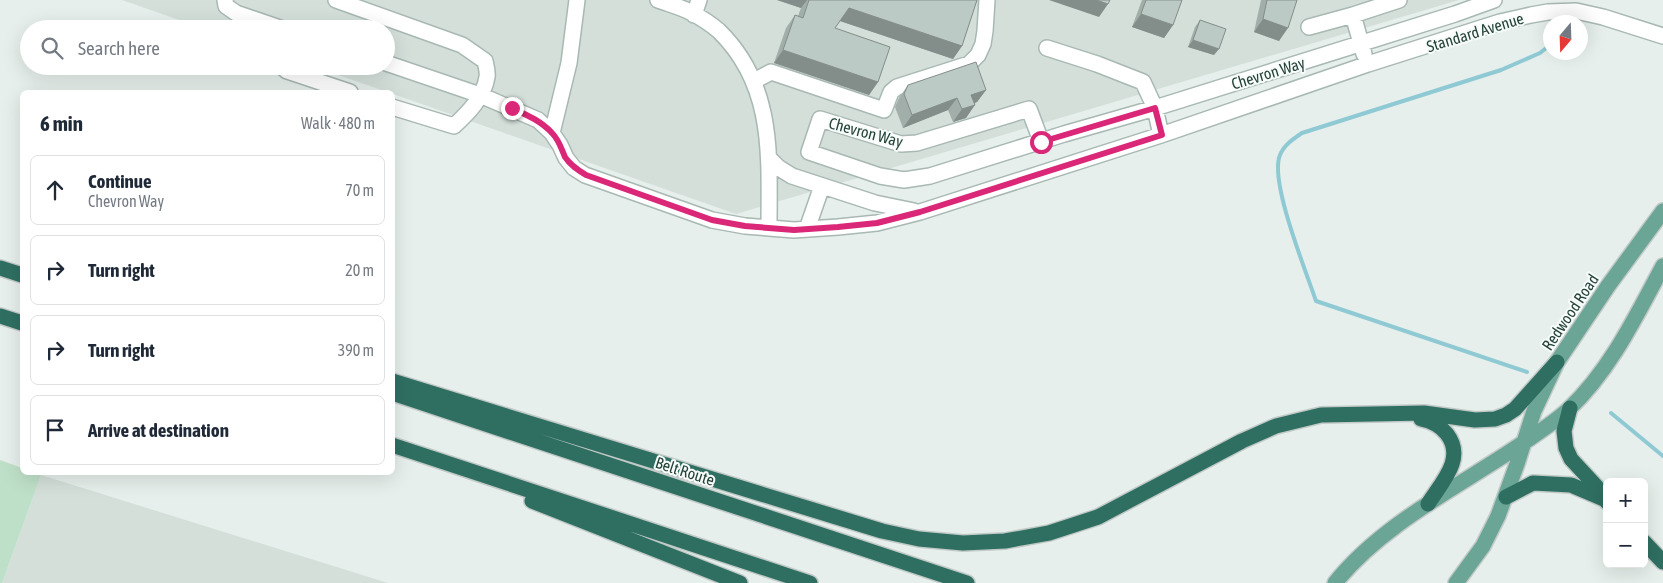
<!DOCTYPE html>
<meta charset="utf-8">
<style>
:root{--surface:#fff;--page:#f6f6f7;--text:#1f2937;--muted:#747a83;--line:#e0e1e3}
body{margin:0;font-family:"Asap Condensed",sans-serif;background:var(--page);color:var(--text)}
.controls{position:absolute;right:15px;bottom:15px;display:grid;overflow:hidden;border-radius:8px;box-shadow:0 5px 20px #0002}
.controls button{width:45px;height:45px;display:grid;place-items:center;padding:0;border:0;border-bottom:1px solid var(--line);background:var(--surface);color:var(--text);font:25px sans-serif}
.compass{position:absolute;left:1543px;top:15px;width:45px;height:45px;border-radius:50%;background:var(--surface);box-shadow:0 5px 20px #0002;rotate:199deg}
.stop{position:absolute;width:15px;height:15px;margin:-11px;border:4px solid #db2777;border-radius:50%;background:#fff}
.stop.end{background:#db2777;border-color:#fff;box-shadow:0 1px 5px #0008}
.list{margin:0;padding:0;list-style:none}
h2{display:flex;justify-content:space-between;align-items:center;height:65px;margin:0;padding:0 20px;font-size:21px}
h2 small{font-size:16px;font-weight:400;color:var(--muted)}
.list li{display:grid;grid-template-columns:32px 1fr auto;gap:15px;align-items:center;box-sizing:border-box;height:70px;margin:0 10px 10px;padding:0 10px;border:1px solid var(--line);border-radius:8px}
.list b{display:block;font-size:19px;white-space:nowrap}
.list p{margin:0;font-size:16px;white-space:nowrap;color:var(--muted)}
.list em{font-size:16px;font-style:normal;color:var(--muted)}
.icon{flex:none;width:28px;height:28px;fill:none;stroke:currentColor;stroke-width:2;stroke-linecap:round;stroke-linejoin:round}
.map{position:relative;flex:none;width:1663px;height:583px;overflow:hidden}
.search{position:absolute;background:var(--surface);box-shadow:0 5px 20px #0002;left:20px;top:20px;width:375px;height:55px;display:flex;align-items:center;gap:12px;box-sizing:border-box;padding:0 18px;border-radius:28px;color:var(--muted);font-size:19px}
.panel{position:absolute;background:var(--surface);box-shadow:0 5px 20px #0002;left:20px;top:90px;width:375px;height:385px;border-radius:8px}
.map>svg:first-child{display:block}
</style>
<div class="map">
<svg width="1663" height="583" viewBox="0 0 1663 583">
<rect width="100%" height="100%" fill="#e6efeb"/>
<path fill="#d4dfda" d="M122,0H1459L736,214L393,94L392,92H387L312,66H386V29H205Z
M41,475L388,583H2Z"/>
<path fill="#bfe0c8" d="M0,460L22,468V472L34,473L41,475L2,583H0Z"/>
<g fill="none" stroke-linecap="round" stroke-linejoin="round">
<path stroke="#8ec9d4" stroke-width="4" d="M1527,372L1316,301C1306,271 1269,181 1280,155C1284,145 1293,139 1302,133L1501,70L1540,53L1550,45
M1611,413L1663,456"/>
<defs>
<path id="minor" d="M225,0L226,6L236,13L283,29
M336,0L462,45L485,61C486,66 488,72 487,77C484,97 468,113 454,126L392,107
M658,0C669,4 681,7 690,12C700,17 711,24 719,31C775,86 769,156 769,228
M694,15L699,0
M1353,15L1399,0
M1309,27L1353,15L1364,54
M1047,48L1097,64L1143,82L1155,108L1161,135
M386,63L480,95L538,120L552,133L560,145L566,158L574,168L585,175L712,220L745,226L794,230L838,227L877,223L920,212L1161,135L1368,64L1500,22L1531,15L1548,12L1576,11L1603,17L1663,36
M281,66L287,71L350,92
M754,81L771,72L884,110L891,92L897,87L969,64L978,55L983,44L985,31L987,0
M552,133L569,63L577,0
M1041,141L1029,109L917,143L901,144L820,119L809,152L880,176L904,180L930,176L1064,134L1155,108L1455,14L1494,0
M769,158L779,168L792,176L875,203L914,211
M807,229L822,186"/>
<path id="major" d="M1335,583C1383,523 1460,486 1523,443C1539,432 1555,422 1569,409C1611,369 1636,316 1663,266
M1456,583L1483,546L1498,516L1517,464L1534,411L1557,362L1608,286L1663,211"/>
<path id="highway" d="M0,268L22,275
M0,316L22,323
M392,381L882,531L919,539L963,543L1005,541L1049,533L1098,517L1242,441L1276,426L1321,415L1424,413L1475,420L1495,419L1506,415L1515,409L1557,362
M392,393L967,583
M1570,408L1564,431L1566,448L1571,459L1596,486L1607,502
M1421,419C1431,421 1440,425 1447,434C1466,459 1441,483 1428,504
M392,445L810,583
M1506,497L1533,483L1571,485L1604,499
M532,501L740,583
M1644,542L1663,562"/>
</defs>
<use href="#minor" stroke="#a8b8b2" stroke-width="18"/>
<use href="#major" stroke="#c2cac8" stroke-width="18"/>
<use href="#highway" stroke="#c2cac8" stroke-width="18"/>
<use href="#minor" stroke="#fff" stroke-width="15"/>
<use href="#major" stroke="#6aa596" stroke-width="15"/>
<use href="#highway" stroke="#2f6f62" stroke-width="15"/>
</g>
<path fill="#a1aea9" d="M777,0H977L962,46L953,59L840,21L835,28L878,82L869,95L774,63L786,28L795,15L798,16L801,8Z
M1142,0H1182L1173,25L1164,38L1132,27Z
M1261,0H1297L1279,41L1254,32Z
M1200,20L1214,55L1188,47L1195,27Z
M908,85L986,90L977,102L974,104L966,118L953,122L948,110L903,128L895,107L899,98Z"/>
<path fill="#838d89" d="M777,0H807L801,8Z
M1049,0H1096L1108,4L1099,17Z
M849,8L962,46L953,59L840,21Z
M1141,14L1173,25L1164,38L1132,27Z
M1263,19L1288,28L1279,41L1254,32Z
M1193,40L1219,49L1214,55L1188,47Z
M783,50L878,82L869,95L774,63Z
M986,90L977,102L962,108L971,95Z
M957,98L948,110L903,128L912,115Z
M975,105L966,118L953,122L962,109Z"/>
<path fill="#bbcac4" stroke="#838d89" d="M809,0H977L962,46L849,8L835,28L890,47L878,82L783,50L795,15L803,18Z
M1096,0H1110L1108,4Z
M1146,0H1182L1173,25L1141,14Z
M1267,0H1297L1288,28L1263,19Z
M1200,20L1226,29L1219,49L1193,40Z
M976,62L986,90L971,95L975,105L962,109L957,98L912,115L904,94L908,85Z"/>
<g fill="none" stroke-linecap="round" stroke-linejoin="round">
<path stroke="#db2777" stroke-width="6" d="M512,108C527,115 541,121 552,133C559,140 561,148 565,157C570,165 578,170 586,175L712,220L745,226L794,230L838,227L877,223L920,212L1162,135L1155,108L1041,142"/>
</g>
<g text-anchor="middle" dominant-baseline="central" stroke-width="4" stroke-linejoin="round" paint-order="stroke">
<g font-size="16" fill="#24423a" stroke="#f7fbf9">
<text transform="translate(1475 32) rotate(-17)">Standard Avenue</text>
<text transform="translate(1268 73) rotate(-17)">Chevron Way</text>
<text transform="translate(866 132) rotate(15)">Chevron Way</text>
<text transform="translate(1570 312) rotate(-56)">Redwood Road</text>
<text transform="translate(685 471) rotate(18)">Belt Route</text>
</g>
</g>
</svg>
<div class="controls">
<button>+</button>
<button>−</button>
</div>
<svg class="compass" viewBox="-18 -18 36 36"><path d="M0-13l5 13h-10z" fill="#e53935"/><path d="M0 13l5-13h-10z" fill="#747a83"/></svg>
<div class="stop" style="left:1041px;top:142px"></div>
<div class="stop end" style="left:512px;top:108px"></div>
<div class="search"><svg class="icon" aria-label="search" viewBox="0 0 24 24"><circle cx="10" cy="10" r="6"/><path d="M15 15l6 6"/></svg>Search here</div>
<section class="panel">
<h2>6 min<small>Walk · 480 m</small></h2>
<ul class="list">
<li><svg class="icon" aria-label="ahead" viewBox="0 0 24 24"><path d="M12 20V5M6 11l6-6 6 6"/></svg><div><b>Continue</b><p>Chevron Way</p></div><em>70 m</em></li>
<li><svg class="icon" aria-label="right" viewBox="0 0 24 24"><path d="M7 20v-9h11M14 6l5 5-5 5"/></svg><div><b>Turn right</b></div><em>20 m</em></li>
<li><svg class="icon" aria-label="right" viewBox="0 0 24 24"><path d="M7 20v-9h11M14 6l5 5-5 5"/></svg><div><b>Turn right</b></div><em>390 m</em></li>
<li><svg class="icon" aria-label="arrive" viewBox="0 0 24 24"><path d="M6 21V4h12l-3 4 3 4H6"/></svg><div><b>Arrive at destination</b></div></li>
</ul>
</section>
</div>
